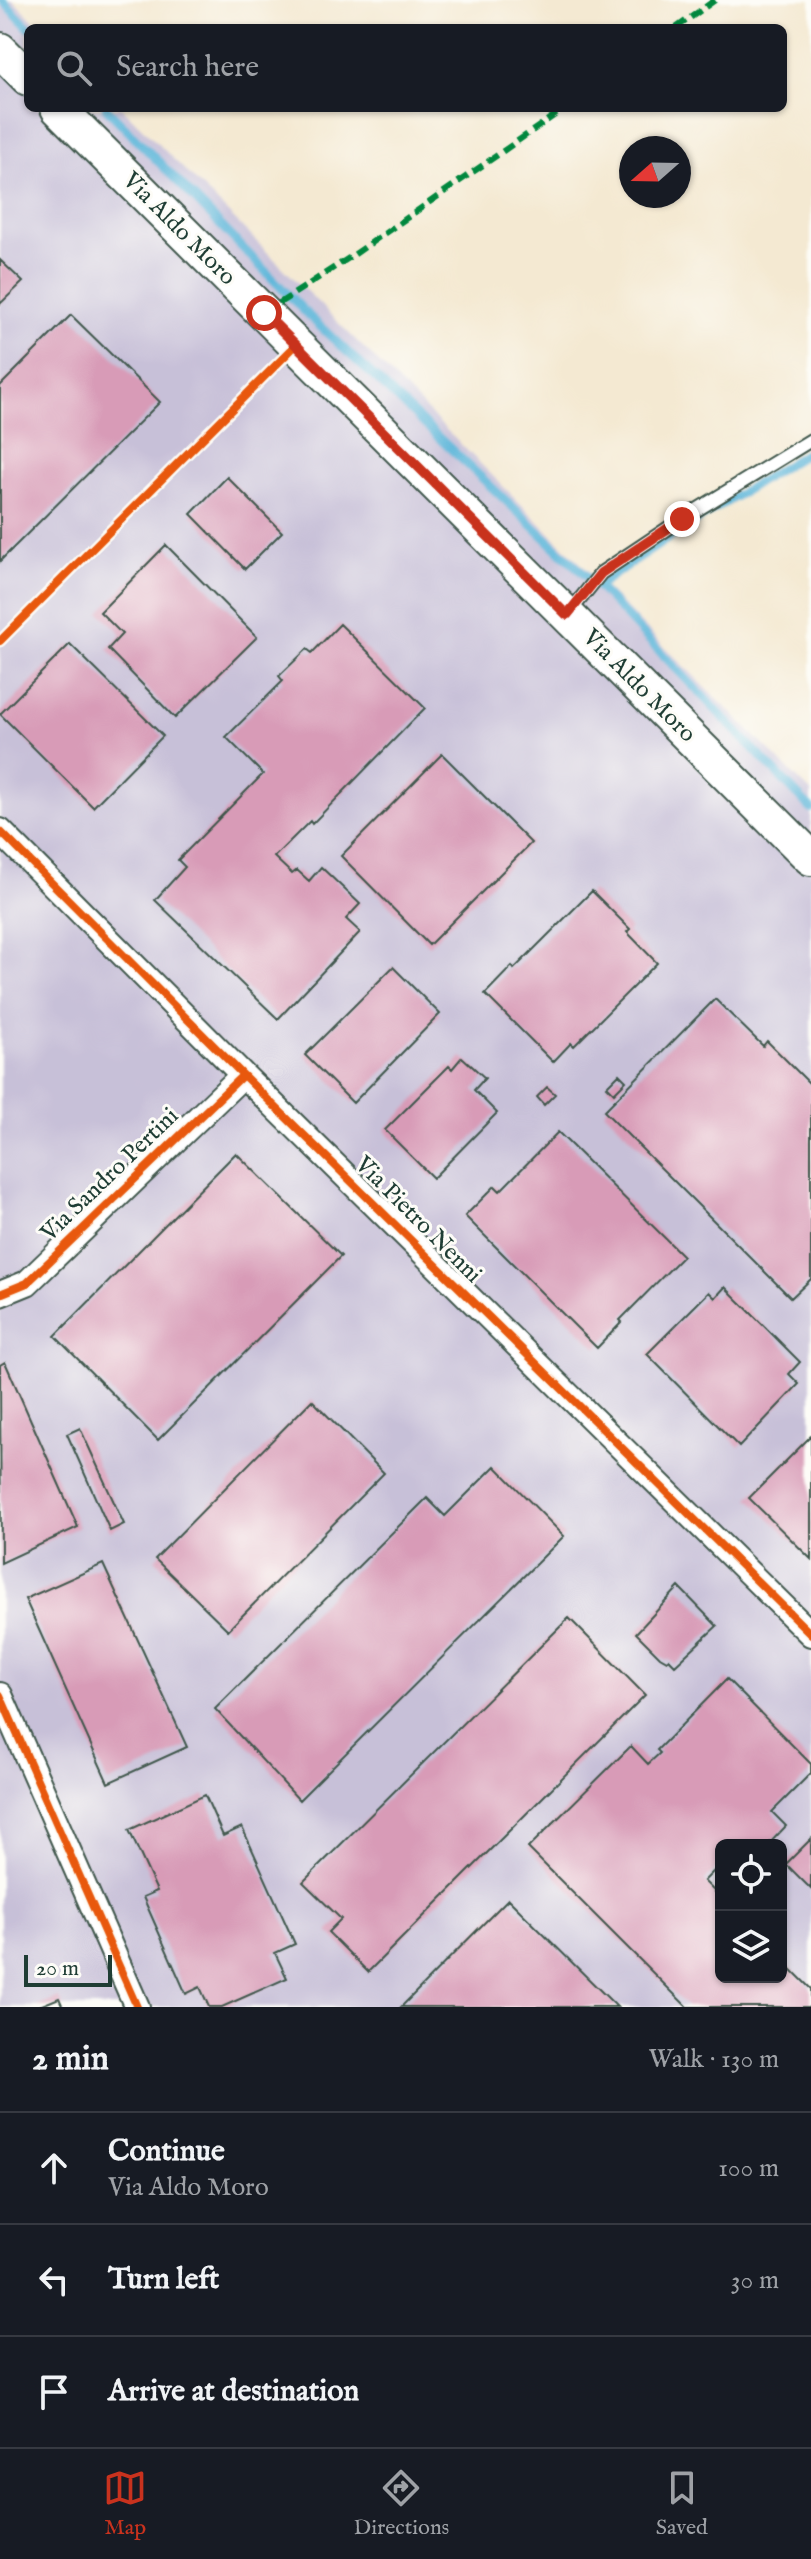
<!DOCTYPE html>
<meta charset="utf-8">
<style>
:root{--surface:#171b24;--page:#242831;--text:#f1f3f6;--muted:#9ea1a6;--line:#363941;--accent:#c8321e}
body{margin:0;font-family:"IM FELL English",serif;background:var(--page);color:var(--text)}
.controls{position:absolute;right:24px;bottom:24px;display:grid;overflow:hidden;border-radius:12px;box-shadow:0 2px 6px #0004}
.controls button{width:72px;height:72px;display:grid;place-items:center;padding:0;border:0;border-bottom:2px solid var(--line);background:var(--surface);color:var(--text);font:40px sans-serif}
.compass{position:absolute;left:619px;top:136px;width:72px;height:72px;border-radius:50%;background:var(--surface);box-shadow:0 2px 6px #0004;rotate:250deg}
.scale{position:absolute;left:24px;bottom:20px;width:88px;box-sizing:border-box;padding-left:8px;border:4px solid #1f3d34;border-top:0;font-size:22px;line-height:28px;white-space:nowrap;color:#1f3d34;-webkit-text-stroke:6px #fdfcf7;paint-order:stroke}
.stop{position:absolute;width:24px;height:24px;margin:-18px;border:6px solid #c8321e;border-radius:50%;background:#fff}
.stop.end{background:#c8321e;border-color:#fff;box-shadow:0 2px 8px #0008}
.list{margin:0;padding:0;list-style:none}
h2{display:flex;justify-content:space-between;align-items:center;height:104px;margin:0;padding:0 32px;font-size:34px}
h2 small{font-size:26px;font-weight:400;color:var(--muted)}
.list li{display:grid;grid-template-columns:52px 1fr auto;gap:24px;align-items:center;box-sizing:border-box;height:112px;padding:0 32px;border-top:2px solid var(--line)}
.list b{display:block;font-size:30px;white-space:nowrap}
.list p{margin:0;font-size:26px;white-space:nowrap;color:var(--muted)}
.list em{font-size:26px;font-style:normal;color:var(--muted)}
.icon{flex:none;width:44px;height:44px;fill:none;stroke:currentColor;stroke-width:2;stroke-linecap:round;stroke-linejoin:round}
.map{position:relative;flex:none;width:811px;height:2007px;overflow:hidden}
.search{position:absolute;background:var(--surface);box-shadow:0 2px 6px #0004;left:24px;right:24px;top:24px;height:88px;display:flex;align-items:center;gap:20px;box-sizing:border-box;padding:0 28px;border-radius:12px;color:var(--muted);font-size:30px}
.sheet{height:440px;background:var(--surface)}
nav{display:flex;justify-content:space-around;align-items:center;box-sizing:border-box;height:112px;border-top:2px solid var(--line);background:var(--surface);font-size:22px;color:var(--muted)}
nav a{display:grid;justify-items:center;gap:4px}
nav .on{color:var(--accent)}
.map>svg:first-child{display:block}
</style>
<div class="map">
<svg width="811" height="2007" viewBox="0 0 811 2007">
<rect width="100%" height="100%" fill="#fdfcf7"/>
<filter id="ink" filterUnits="userSpaceOnUse"><feTurbulence type="fractalNoise" baseFrequency=".0125" numOctaves="2"/><feDisplacementMap in="SourceGraphic" scale="16" xChannelSelector="R" yChannelSelector="G"/><feConvolveMatrix kernelMatrix="1 2 1 2 8 2 1 2 1" color-interpolation-filters="sRGB"/></filter>
<filter id="wash" filterUnits="userSpaceOnUse"><feTurbulence type="fractalNoise" baseFrequency=".006" numOctaves="4" result="noise"/><feDisplacementMap in="SourceGraphic" scale="32" xChannelSelector="R" yChannelSelector="G"/><feGaussianBlur stdDeviation="1.8" result="paint"/><feColorMatrix in="noise" values="0 0 0 0 0 0 0 0 0 0 0 0 0 0 0 0 0 1.4 0 .05"/><feComposite in="paint" operator="in"/></filter>
<g filter="url(#wash)">
<rect width="100%" height="100%" fill="#f4e9d2"/>
<path fill="#c7c0d8" fill-rule="evenodd" d="M0,0H13L41,28H28V108H122L811,792V2007H0ZM721,1845H781V1977H721Z"/>
<g fill="none" stroke-linecap="round" stroke-linejoin="round">
<path stroke="#5cb5d9" stroke-width="9" d="M2,0L29,28
M106,108L310,317L597,586L811,809
M597,586L682,529L811,450"/>
</g>
<g id="blocks">
<path fill="#d89bb7" d="M0,260L23,282L0,304Z
M71,315L160,402L0,561V386Z
M227,477L282,532L245,569L191,514Z
M166,545L257,637L175,718L108,649L122,634L100,612Z
M340,624L425,708L312,824L310,821L274,857L292,874L297,870L309,881L321,867L360,904L346,919L360,932L278,1019L155,900L185,867L178,860L263,774L226,737L283,681L279,676L307,649L312,653Z
M70,644L163,736L93,807L0,714Z
M442,754L531,843L429,945L341,856Z
M592,891L630,929L627,932L657,963L574,1046L571,1043L553,1062L485,994L512,966L514,969Z
M393,967L440,1014L353,1103L305,1055Z
M715,999L763,1046L767,1041L811,1085V1279L791,1298L604,1111Z
M462,1057L485,1078L474,1090L497,1113L433,1178L385,1130L449,1066L452,1069Z
M619,1074L626,1081L614,1093L607,1086Z
M547,1087L555,1094L544,1105L537,1097Z
M558,1132L683,1256L620,1320L622,1322L597,1348L465,1216L495,1186L500,1191Z
M236,1153L341,1256L158,1440L55,1336Z
M725,1287L800,1362L789,1374L799,1384L739,1447L647,1354L709,1292L715,1298Z
M5,1362L78,1527L1,1563L0,1365Z
M312,1400L384,1473L228,1630L155,1559Z
M80,1428L124,1524L110,1531L67,1434Z
M811,1436V1559L749,1498Z
M495,1466L564,1536L299,1800L215,1709L427,1498L445,1516Z
M103,1564L187,1747L108,1783L25,1599Z
M679,1587L717,1626L675,1665L669,1659L667,1661L660,1657L636,1633Z
M569,1618L645,1695L368,1972L328,1932L341,1919L303,1882Z
M727,1679L811,1764V1773L772,1812L786,1826L768,1845H721V1864L704,1881L721,1898V1977H781V1959L811,1989V2007H687L528,1848L631,1746L648,1764L660,1753L657,1750Z
M205,1795L223,1836L242,1827L295,1944L275,1953L287,1978L222,2007H209L200,1987L186,1994L143,1897L157,1891L129,1830Z
M811,1839V1889L786,1864Z
M508,1899L617,2007H401Z
M59,1998L63,2007H37Z"/>
</g>
</g>
<g filter="url(#ink)">
<use href="#blocks" fill-opacity="0" stroke="#3f574c" stroke-width="2"/>
<g fill="none" stroke-linecap="round" stroke-linejoin="round">
<defs>
<path id="lane" d="M569,613L601,573L682,519L811,440"/>
<path id="street" d="M0,831L243,1075L811,1634
M0,1294L27,1283L243,1075
M0,1695L137,2007"/>
<path id="secondary" d="M0,50L28,78
M58,108L811,858"/>
</defs>
<use href="#lane" stroke="#3f574c" stroke-width="16"/>
<use href="#street" stroke="#3f574c" stroke-width="28"/>
<use href="#secondary" stroke="#3f574c" stroke-width="38"/>
<use href="#lane" stroke="#fff" stroke-width="12"/>
<use href="#street" stroke="#fff" stroke-width="24"/>
<use href="#secondary" stroke="#fff" stroke-width="34"/>
<path stroke="#00873e" stroke-width="6" stroke-dasharray="12 6" stroke-linecap="butt" d="M676,28L715,0
M264,313L352,256L565,108"/>
<defs>
<path id="cycleway" d="M0,641L296,345
M0,831L243,1075L811,1634
M0,1294L27,1283L243,1075
M0,1695L137,2007"/>
</defs>
<use href="#cycleway" stroke="#fdfcf7" stroke-width="13"/>
<use href="#cycleway" stroke="#e8590c" stroke-width="8"/>
</g>
</g>
<g fill="none" stroke-linecap="round" stroke-linejoin="round" filter="url(#ink)">
<path stroke="#c8321e" stroke-width="10" d="M264,313L567,615L601,573L682,519"/>
</g>
<g text-anchor="middle" dominant-baseline="central" stroke-width="6" stroke-linejoin="round" paint-order="stroke">
<g font-size="24" fill="#1f3d34" stroke="#fdfcf7">
<text transform="translate(179 229) rotate(45)">Via Aldo Moro</text>
<text transform="translate(639 686) rotate(45)">Via Aldo Moro</text>
<text transform="translate(110 1175) rotate(-44)">Via Sandro Pertini</text>
<text transform="translate(418 1220) rotate(45)">Via Pietro Nenni</text>
</g>
</g>
</svg>
<div class="controls">
<button><svg class="icon" aria-label="locate" viewBox="0 0 24 24"><circle cx="12" cy="12" r="6"/><path d="M12 2v4M12 18v4M2 12h4M18 12h4"/></svg></button>
<button><svg class="icon" aria-label="layers" viewBox="0 0 24 24"><path d="M12 4l9 5-9 5-9-5zM3 14l9 5 9-5"/></svg></button>
</div>
<svg class="compass" viewBox="-18 -18 36 36"><path d="M0-13l5 13h-10z" fill="#e53935"/><path d="M0 13l5-13h-10z" fill="#9ea1a6"/></svg>
<div class="scale">20 m</div>
<div class="stop" style="left:264px;top:313px"></div>
<div class="stop end" style="left:682px;top:519px"></div>
<div class="search"><svg class="icon" aria-label="search" viewBox="0 0 24 24"><circle cx="10" cy="10" r="6"/><path d="M15 15l6 6"/></svg>Search here</div>
</div>
<section class="sheet">
<h2>2 min<small>Walk · 130 m</small></h2>
<ul class="list">
<li><svg class="icon" aria-label="ahead" viewBox="0 0 24 24"><path d="M12 20V5M6 11l6-6 6 6"/></svg><div><b>Continue</b><p>Via Aldo Moro</p></div><em>100 m</em></li>
<li><svg class="icon" aria-label="left" viewBox="0 0 24 24"><path d="M17 20v-9H6M10 6l-5 5 5 5"/></svg><div><b>Turn left</b></div><em>30 m</em></li>
<li><svg class="icon" aria-label="arrive" viewBox="0 0 24 24"><path d="M6 21V4h12l-3 4 3 4H6"/></svg><div><b>Arrive at destination</b></div></li>
</ul>
</section>
<nav>
<a class="on"><svg class="icon" aria-label="map" viewBox="0 0 24 24"><path d="M3 6l6-2 6 2 6-2v14l-6 2-6-2-6 2zM9 4v14M15 6v14"/></svg>Map</a>
<a><svg class="icon" aria-label="directions" viewBox="0 0 24 24"><path d="M12 3l9 9-9 9-9-9zM9 14v-3h6M13 9l2 2-2 2"/></svg>Directions</a>
<a><svg class="icon" aria-label="saved" viewBox="0 0 24 24"><path d="M7 4h10v16l-5-4-5 4z"/></svg>Saved</a>
</nav>
